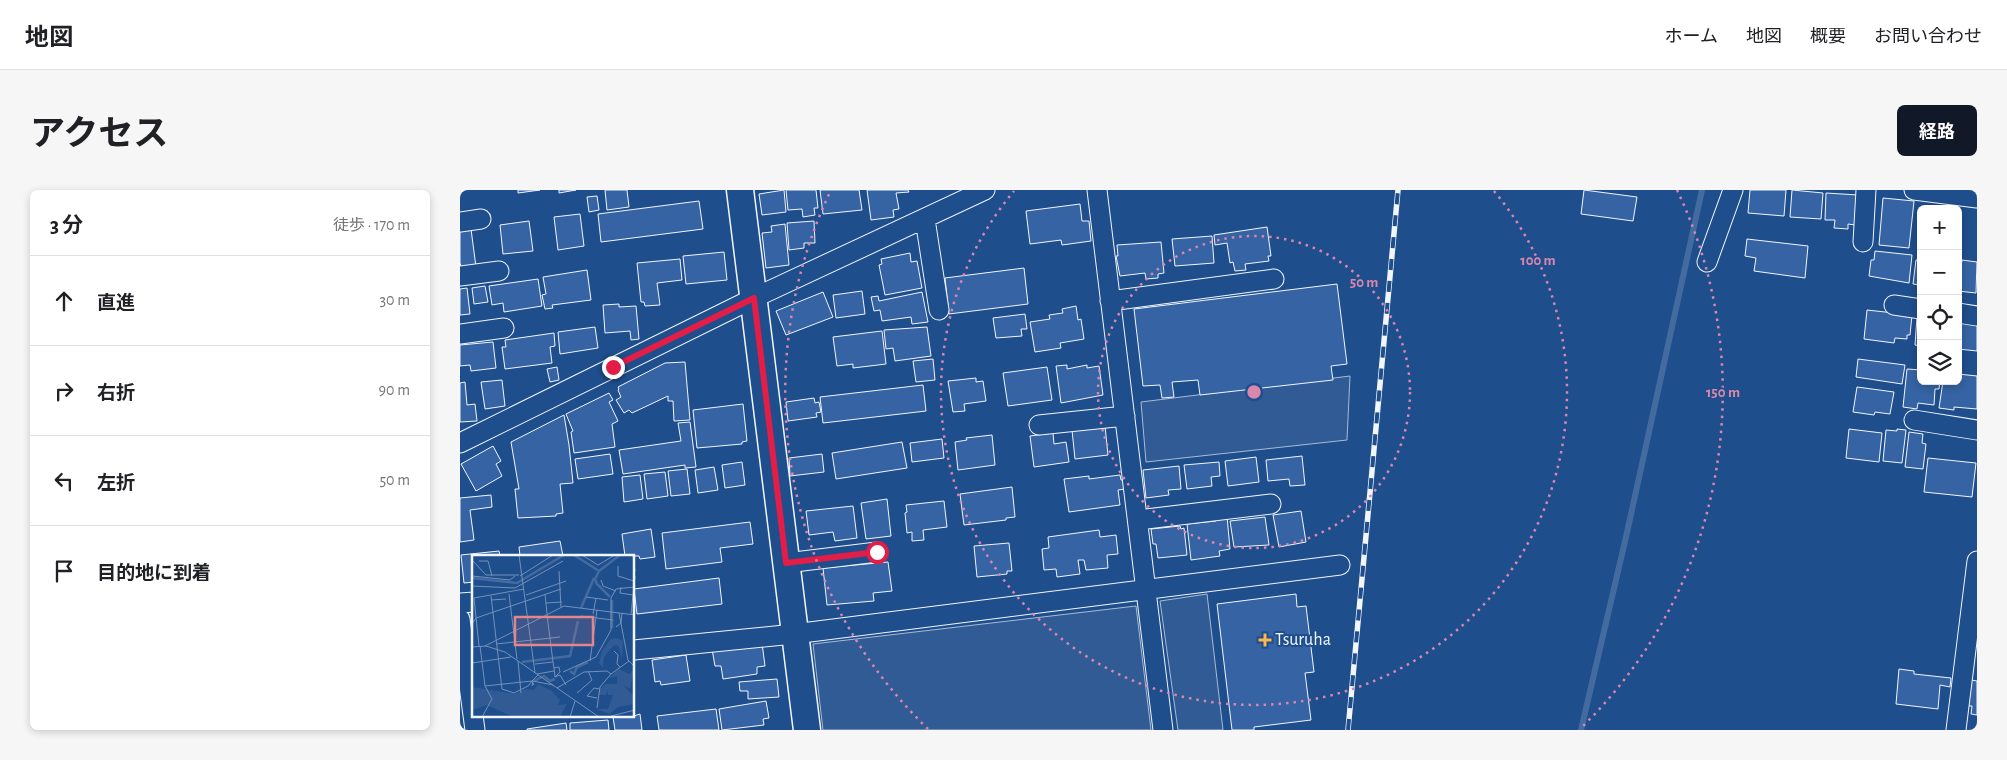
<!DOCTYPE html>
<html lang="ja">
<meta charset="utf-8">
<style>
:root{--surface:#fff;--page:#f6f6f6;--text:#202124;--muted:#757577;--line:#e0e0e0;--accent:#111827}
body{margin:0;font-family:"Alegreya Sans","Noto Sans JP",sans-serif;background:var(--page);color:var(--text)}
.controls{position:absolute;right:15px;top:15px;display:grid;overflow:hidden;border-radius:8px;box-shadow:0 2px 8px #0003}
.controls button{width:45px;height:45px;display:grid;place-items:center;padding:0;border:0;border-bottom:1px solid var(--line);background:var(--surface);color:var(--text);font:25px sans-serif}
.stop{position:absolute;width:15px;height:15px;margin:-11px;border:4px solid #e11d48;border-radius:50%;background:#fff}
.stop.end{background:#e11d48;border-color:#fff;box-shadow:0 1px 5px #0008}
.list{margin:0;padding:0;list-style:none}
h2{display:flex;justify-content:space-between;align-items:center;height:65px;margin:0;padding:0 20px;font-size:21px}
h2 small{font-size:16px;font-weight:400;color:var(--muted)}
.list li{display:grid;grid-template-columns:32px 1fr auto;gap:15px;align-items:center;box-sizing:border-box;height:90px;padding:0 20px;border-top:1px solid var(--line)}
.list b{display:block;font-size:19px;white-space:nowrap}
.list em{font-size:16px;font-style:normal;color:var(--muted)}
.icon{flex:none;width:28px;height:28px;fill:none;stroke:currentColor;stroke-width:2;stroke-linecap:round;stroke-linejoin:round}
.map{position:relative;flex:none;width:1517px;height:540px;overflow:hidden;border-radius:8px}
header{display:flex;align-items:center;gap:30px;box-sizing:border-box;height:70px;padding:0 25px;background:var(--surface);border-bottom:1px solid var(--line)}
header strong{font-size:24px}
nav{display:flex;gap:28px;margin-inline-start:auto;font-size:18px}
.intro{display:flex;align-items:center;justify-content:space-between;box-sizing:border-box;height:120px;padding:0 30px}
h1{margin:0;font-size:35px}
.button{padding:12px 22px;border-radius:8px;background:var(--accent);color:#fff;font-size:18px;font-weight:700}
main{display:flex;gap:30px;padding:0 30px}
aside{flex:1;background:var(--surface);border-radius:8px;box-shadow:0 2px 8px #0003}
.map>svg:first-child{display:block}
</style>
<header>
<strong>地図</strong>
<nav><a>ホーム</a><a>地図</a><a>概要</a><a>お問い合わせ</a></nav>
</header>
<div class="intro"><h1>アクセス</h1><a class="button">経路</a></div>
<main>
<aside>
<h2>3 分<small>徒歩 · 170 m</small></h2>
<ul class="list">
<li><svg class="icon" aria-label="ahead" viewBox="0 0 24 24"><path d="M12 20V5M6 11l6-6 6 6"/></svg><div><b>直進</b></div><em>30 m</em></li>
<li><svg class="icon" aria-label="right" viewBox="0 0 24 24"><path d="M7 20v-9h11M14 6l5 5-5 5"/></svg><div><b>右折</b></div><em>90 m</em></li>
<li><svg class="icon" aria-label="left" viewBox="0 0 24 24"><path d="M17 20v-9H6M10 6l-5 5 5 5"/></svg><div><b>左折</b></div><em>50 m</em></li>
<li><svg class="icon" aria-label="arrive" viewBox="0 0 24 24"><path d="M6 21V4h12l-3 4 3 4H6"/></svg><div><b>目的地に到着</b></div></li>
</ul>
</aside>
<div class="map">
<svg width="1517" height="540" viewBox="0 0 1517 540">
<rect width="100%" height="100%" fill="#1f4e8c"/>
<path fill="#305b95" stroke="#a8bbd7" d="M890,186L887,250L686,272L681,212Z
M747,404L763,540H718L700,411Z
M676,416L691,540H363L353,454Z"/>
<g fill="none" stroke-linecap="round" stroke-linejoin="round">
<path stroke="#446ba0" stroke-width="6" d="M1121,540L1166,347L1242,0"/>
</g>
<path fill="#3563a3" stroke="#f2f6ff" d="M58,0H80L58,3Z
M99,0H116L99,3Z
M145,0H167L169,17L147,20Z
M324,0L326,22L302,25L299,4Z
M326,0H356L358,18H354L355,25L343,27L342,19L328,20Z
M360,0H399L402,20L363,24Z
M407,0H448L449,2L436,3L439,19L433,20L434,27L411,30Z
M1124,0L1177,7L1173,31L1121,24Z
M1290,0H1326L1324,26L1288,23Z
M1332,0L1363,3L1361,29L1330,27Z
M1366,3L1398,5L1395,35L1388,34V39L1374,38L1375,30H1365Z
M137,6L139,20L129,22L127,7Z
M1423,8L1454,11L1449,58L1419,55Z
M239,11L243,39L141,52L138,24Z
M620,14L622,31H629L631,51L602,55L601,50L570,54L566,21Z
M120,24L124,56L98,60L94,27Z
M69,31L73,61L43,64L40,35Z
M354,31L355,53H344V58L329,60L327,33Z
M325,34L329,75L306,78L302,43L312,42L311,36Z
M807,37L811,66H808L809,71L785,74L786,80L775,81L773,72L770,73L767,53L755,55L754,45Z
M11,39L16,77L2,79L0,73V41Z
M752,46L754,73L715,76L712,49Z
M1287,49L1348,56L1345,88L1294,81L1296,68L1285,66Z
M701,52L704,83L698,84V88L686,89L685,83L660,86L656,66H658L657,55Z
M1415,61L1452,65L1449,93L1409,86L1411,70H1414Z
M264,62L267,90L226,94L223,66Z
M450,63L451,72L457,71L462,98L425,105L419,75L422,74L421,69Z
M220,69L222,90L197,93L200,115L185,116L184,112H181L177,73Z
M1456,70H1461V95L1453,94Z
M1502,70L1517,72L1516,103L1498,101Z
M564,78L568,114L489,124L485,88Z
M127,80L131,110L92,115L93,118L85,119L82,105L86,104L83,87Z
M78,89L82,116L44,122L43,113L32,115L29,96Z
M877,94L887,174L871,176L873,190L740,205L738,190L712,192L714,207L702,208L700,195L683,196L674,119Z
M25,96L28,112L14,114L12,98Z
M7,98L10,124L0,125V99Z
M402,101L405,124L376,128L373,105Z
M363,102L373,127L326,145L316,121Z
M462,102L468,132L452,134L451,127L422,131L420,120L414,121L411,107L418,106L419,111Z
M159,114V117L176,116L179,149L171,150L170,141L145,143L143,115Z
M616,116L618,130L621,129L624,149L600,153L601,158L575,162L570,132L590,129L589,125L603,123L602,119Z
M1407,120L1452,125L1450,145H1447V149L1435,148L1434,153L1404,149Z
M565,124L567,139H561L562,146L536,148L533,128Z
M1457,127L1461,128V156L1455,155Z
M1498,132L1517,134V161L1498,159Z
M135,137L138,158L100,164L98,142Z
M467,137L471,166L435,171L433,158L426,159L424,140Z
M422,141L426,174L393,178V174L377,176L373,147Z
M94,143L95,156L90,157L92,173L45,179L42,157H46L45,150Z
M33,152L36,178L11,181L10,175L0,176V155Z
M473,169L475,190L456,192L453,171Z
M1398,169L1445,175L1442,194L1396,187Z
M225,172L230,230L214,231L213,211H208V206L172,223L169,220L164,223L156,210L161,207L158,200L159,199L158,197L205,173Z
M607,175V179L627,175V178L639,176L643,205L601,213L596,176Z
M97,177L99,190L90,192L87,179Z
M587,177L592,210L548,216L543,183Z
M1447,179L1461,180V191H1480L1479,199H1475L1474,215L1458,213L1457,219L1443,217Z
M1498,184L1517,186V219L1494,217V220L1479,218L1483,191H1498Z
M516,188V192L523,191L526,211L504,214L505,221L493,222L488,191Z
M42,190L45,216L25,219L21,192Z
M5,192L7,215L15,214L17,231L0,232V193Z
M463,195L466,221L363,233L360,207Z
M1397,197L1434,202L1430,224L1415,222L1414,225L1393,222Z
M149,203L153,210L149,212L158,231L152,234L155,257L114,263L111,242L113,241L106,224Z
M354,208L355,213L359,212L361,222L356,223L357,227L328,231L326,212Z
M283,214L287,251L282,252V254L237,258L233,220Z
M104,225L109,255L113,293L100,294L103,323L96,324V326L58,328L55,299H59L51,252Z
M230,232L236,277L225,278V275L163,284L159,260L221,251L218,233Z
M645,236L648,265L615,269L612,240Z
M1389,239L1422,243L1419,272L1386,268Z
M1437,239L1446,240L1442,273L1423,271L1426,240L1437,241Z
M1449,242L1463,244L1462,253L1466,254L1463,279L1445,277Z
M593,243L594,254L606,252L609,272L574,277L570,246Z
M532,245L535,275L498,280L495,252L507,250L506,248Z
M482,249L484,268L452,272L450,253Z
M442,252L447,278L376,289L372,263Z
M33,256L41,271L36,274L42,286L16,301L1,274Z
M150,264L153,284L118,289L115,269Z
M362,264L364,282L330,286L329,268Z
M842,266L845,295L830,296L829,289L808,291L806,270Z
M796,267L799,292L768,296L765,271Z
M1468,268L1516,273L1512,307L1464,302Z
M282,272L285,295L265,298L262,275Z
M759,272L760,286L751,287L752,296L727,299L724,275Z
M719,276L721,299L708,300L709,305L686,308L683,280Z
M254,277L258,300L238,303L235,280Z
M227,279L230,304L211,306L208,281Z
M205,282L208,306L187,309L184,284Z
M180,285L183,309L164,312L162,287Z
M660,285L661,290H664L665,299L658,300L660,315L609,322L604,289L629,286V289Z
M552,297L555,327L546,328V330L504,335L500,304Z
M31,305L32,317L10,320L14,350L0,352V308Z
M427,309L431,346L406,349L401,313Z
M484,311L487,337L463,340L464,350L452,351V342L447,343L445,323L447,322L446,315Z
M393,316L397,348L375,351L373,342L349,345L346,321Z
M841,321L846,352L819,357L813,325Z
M767,326L770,359L759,361L760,366L731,370L727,334L756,331L755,327Z
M805,327L809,355L774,357L770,331Z
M290,332L293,354L260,358L262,372L206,379L202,343Z
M720,336L721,339L724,338L727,365L698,368L696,354H693L691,339Z
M191,339L195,367L180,369L179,366H165L162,344Z
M639,340L640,347L656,345L658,364L647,365L648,378L626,380L624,370H618L620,384L597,387L596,379L584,380L582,359L589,358L588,347Z
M100,351L103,366H60L59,357Z
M549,353L552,381H547V384L517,387L514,356Z
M39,361L40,366H14V392L4,393L1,365Z
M428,372L432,401L413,403L414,411L367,415L363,378Z
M259,388L262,414L177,424L174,399Z
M836,404L837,417L846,416L854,482L845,483L851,530L794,537V540H772L757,414Z
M14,420V447H11L8,421Z
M302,453L305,476L297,477V484L263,489L261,476H255L252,459Z
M226,465L230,491L201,495L200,491L195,492L192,470Z
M1439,479L1454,481V484L1491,488L1490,497L1480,495L1478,519L1436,514Z
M317,489L319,507L288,509V501H280L279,492Z
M1511,490L1517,491V525L1511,524L1512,516H1507Z
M306,511L309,528L303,529L304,535L262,540L259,519Z
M256,519L259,540H199L197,526Z
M180,524L182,540H155L153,527L174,526Z
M148,530L149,540H110V533Z
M106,533L107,540H67V539Z"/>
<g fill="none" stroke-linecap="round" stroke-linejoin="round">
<defs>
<path id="street" d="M637,0L703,540
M1454,0L1517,8
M465,29L479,120
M0,32L21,29
M1403,52L1406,0
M1247,72L1273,0
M0,86L39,81
M650,111L814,89
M1434,115L1461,119
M1498,123L1517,126
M0,144L44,138
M1454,230L1517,240
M579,235L665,226
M0,253L294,108L525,0
M678,330L811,314
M326,373L417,362
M0,413L14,412
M0,429L15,540
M174,460L334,444L880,375
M1496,540L1517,371"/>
<path id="secondary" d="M280,0L347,540"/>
</defs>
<use href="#street" stroke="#f2f6ff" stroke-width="21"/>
<use href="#secondary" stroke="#f2f6ff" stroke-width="29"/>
<use href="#street" stroke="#1f4e8c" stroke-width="19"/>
<use href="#secondary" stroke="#1f4e8c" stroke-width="26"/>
<defs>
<path id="rail" d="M888,540L938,0"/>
</defs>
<use href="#rail" stroke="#f2f6ff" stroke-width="5.5"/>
<use href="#rail" stroke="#1f4e8c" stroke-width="4" stroke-dasharray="11" stroke-linecap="butt"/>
</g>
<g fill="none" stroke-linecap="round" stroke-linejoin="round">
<path stroke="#e11d48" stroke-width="6" d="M153,177L294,108L326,373L417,362"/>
</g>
<g fill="none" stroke="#da87ad" stroke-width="2.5" stroke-dasharray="2.5 5">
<circle cx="794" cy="202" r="156"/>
<path d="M1034 1A313 313 0 1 1 554 1"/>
<path d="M468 539A469 469 0 0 1 371 0M1217 0A469 469 0 0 1 1120 539"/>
</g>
<path fill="#ffb74d" stroke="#1f4e8c" stroke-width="2" d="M802.5 442.5h5v5h5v5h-5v5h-5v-5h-5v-5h5z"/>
<g text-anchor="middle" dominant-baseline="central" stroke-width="4" stroke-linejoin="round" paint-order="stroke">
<g font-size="18" fill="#f2f6ff" stroke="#1f4e8c" text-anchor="start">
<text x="815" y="450">Tsuruha</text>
</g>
</g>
<g transform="translate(12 365)">
<rect width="162" height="162" fill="#1f4e8c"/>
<path d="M145,83L151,86L150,104L146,90L141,91L132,102L131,113L127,108L130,96L139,84ZM147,114L157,119L162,115L158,134L151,130L162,141V149L146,152L138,159L124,154H136L141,140H136V135L134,140H127V135L134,129H145V121L137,123ZM66,129L80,136L88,145L86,150L95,149L88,162H41L15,150L0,155V132L43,139L53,134L62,135Z" fill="#305b95"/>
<path fill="none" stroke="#446ba0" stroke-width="2.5" d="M102,0L127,16L148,0M127,16L123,24L125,29L138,42M0,23L45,28L92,0M140,45V73M109,53L122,23M50,107L98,101L106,66M98,116L102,119L105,112L116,107M62,126L72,121L78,126L83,124"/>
<path fill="none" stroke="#7391ba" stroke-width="1" d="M47,0L63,118M110,0L126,10L143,0M161,0L163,16M0,5L14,20H47M7,6H16L20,21M146,11V21L162,26M87,16L89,52M0,21L38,25L43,21M48,21L81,0M129,25L131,31L144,36M0,31L43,33L91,6M149,32L148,38L161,40M37,39L45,104M73,39L76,68L78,83L81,107L82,113L83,122L88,117L87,112L82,113M54,40L94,26M19,41L30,134L42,138L56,131L60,126L62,130M114,42L136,45M19,45L34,44M74,48L90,47M147,58L156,105L163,112M121,59L124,43M159,59L163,21M109,61L141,65M0,69L4,63L89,34M144,72L149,68L150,58M24,89L88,82M7,91L2,43L52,34M8,91L13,131L20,144L10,162M13,91L92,51L163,60M0,92L14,91L33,97L127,162M142,96L146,100L145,109L148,112M46,106L49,138M118,106L125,55M0,108L39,102M63,109L81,107M91,117L124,102L139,75V43L144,34L162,32M65,119L82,116M139,119L157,106M83,122L88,120L94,130M13,131L60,126L66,120M60,131L61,126L81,130M85,133L112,117L135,116L139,119L128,132L125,153M105,138L120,125L116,116M125,143L115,141L122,133L127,134M139,161L163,155M98,162L103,146"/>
<path fill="#e38589" fill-opacity="0.15" stroke="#e38589" stroke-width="2.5" d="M43,62H121V90H43Z"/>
<rect width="162" height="162" fill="none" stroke="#f2f6ff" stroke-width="2.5"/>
</g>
<circle cx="794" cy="202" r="8" fill="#da87ad" stroke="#1f4e8c" stroke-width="2.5"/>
<g font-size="15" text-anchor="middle" font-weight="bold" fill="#da87ad" stroke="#1f4e8c" stroke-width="4" stroke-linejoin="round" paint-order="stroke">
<text x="1078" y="75">100 m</text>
<text x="904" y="97">50 m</text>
<text x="1263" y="207">150 m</text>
</g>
</svg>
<div class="controls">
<button>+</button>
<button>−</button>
<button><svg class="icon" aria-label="locate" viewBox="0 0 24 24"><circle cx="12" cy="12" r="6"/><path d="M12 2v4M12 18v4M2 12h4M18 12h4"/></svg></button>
<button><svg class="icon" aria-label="layers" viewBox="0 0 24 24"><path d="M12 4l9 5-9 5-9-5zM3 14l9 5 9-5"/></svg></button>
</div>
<div class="stop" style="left:417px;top:362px"></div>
<div class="stop end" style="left:153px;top:177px"></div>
</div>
</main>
